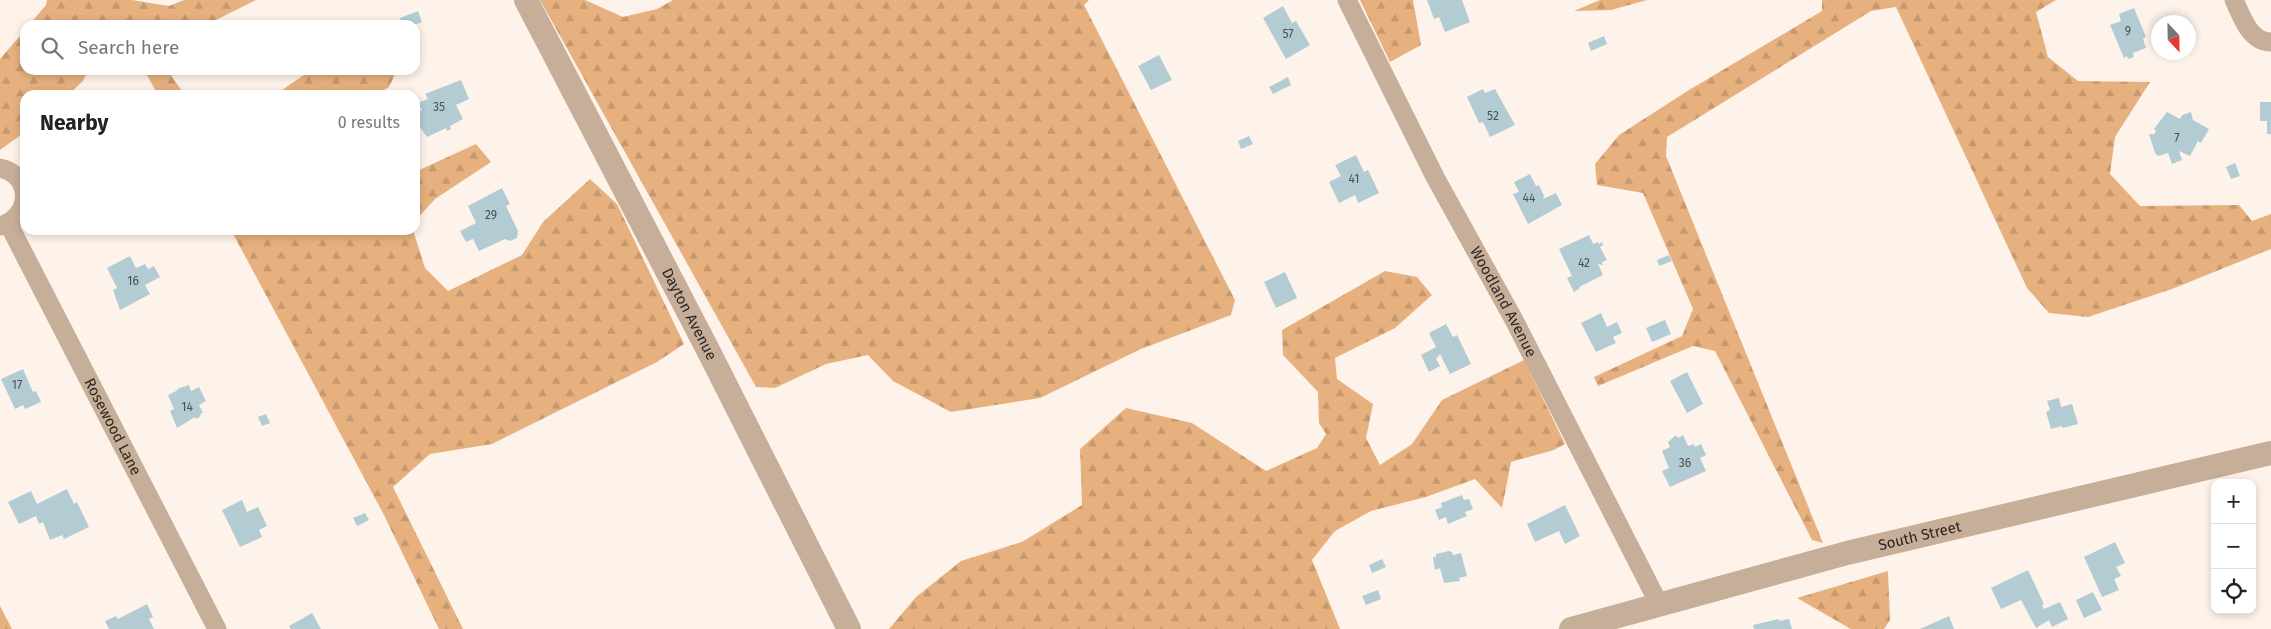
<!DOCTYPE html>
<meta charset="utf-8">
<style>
:root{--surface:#fff;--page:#f6f6f6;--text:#222;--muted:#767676;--line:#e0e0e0}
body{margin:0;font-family:"Fira Sans",sans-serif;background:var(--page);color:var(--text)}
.controls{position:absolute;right:15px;bottom:15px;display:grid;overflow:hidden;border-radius:10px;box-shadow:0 2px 8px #0003}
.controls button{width:45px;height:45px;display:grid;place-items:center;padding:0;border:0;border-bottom:1px solid var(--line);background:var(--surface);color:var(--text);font:25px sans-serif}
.compass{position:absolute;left:2151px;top:15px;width:45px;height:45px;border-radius:50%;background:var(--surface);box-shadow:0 2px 8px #0003;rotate:158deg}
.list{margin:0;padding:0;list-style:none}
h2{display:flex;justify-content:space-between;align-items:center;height:65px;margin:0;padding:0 20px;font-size:21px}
h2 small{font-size:16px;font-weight:400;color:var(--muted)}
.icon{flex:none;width:28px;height:28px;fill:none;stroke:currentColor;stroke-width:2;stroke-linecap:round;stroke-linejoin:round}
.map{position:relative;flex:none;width:2271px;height:629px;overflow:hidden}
.search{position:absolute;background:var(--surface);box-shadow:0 2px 8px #0003;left:20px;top:20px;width:400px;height:55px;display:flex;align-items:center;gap:12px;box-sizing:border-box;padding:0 18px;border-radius:15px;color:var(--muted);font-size:19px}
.panel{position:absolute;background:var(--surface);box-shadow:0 2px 8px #0003;left:20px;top:90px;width:400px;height:145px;border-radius:15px}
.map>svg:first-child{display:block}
</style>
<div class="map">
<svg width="2271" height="629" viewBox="0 0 2271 629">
<defs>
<pattern id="forest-firs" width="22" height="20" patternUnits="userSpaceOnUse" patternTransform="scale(1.25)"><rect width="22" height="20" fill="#e6b17f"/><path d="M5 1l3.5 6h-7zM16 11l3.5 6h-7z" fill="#c5986d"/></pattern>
</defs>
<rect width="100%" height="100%" fill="#fef3ea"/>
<path fill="url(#forest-firs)" d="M47,0H132L169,6L184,0H256L206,25H29L46,5Z
M540,0H585L623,17L657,9L673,0H1089L1084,5L1235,300L1231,315L1141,349L1040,398L951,412L893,381L868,355L826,364L775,388L756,387Z
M1360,0H1413L1421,45L1390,62Z
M1600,0H1647L1611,10L1574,11Z
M1822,0H2056L2036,12L2048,57L2078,81L2150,82L2115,137L2110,174L2140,206L2239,205L2252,221L2271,214V249L2172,289L2088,317L2049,313L2027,288L1896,7L1871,11L1667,137L1666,156L1823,543L1812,540L1715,351L1693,346L1598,386L1594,377L1682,336L1693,309L1643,193L1597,185L1595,164L1619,135L1689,90L1822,11Z
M25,30V70H88L83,81L68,95H25V132L0,150V59Z
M144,70H167L185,95H158Z
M311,70H397L389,87L376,95H275Z
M476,144L491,162L435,199L415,221V172Z
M590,179L617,204L684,344L657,362L492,444L430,454L393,487L463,629H439L384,515L231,230H413L425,268L448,291L522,255L543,222Z
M1385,271L1417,277L1432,295L1395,328L1335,358L1337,379L1373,404L1366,438L1380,465L1412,444L1442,400L1524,360L1565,444L1554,450L1511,462L1502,508L1475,479L1426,497L1371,511L1335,531L1312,560L1340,629H889L916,597L961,561L1022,542L1082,505L1080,449L1126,408L1192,423L1266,471L1317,448L1326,434L1319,423L1318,392L1283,355L1282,330Z
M1888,571L1890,620L1884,629H1851L1797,598Z
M0,606L12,629H0Z"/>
<path fill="#b3ccd4" d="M1427,0H1462L1470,22L1445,32L1439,17L1434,19Z
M1283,6L1292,23L1296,21L1310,45L1286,59L1263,18Z
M2134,8L2146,37L2143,39L2146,48L2133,53L2134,57L2128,59L2127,56L2124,58L2110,25L2121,21L2119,14Z
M418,11L422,22L414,25H403L400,18Z
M1604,36L1607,44L1591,51L1588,43Z
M1159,55L1172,80L1151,90L1138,66Z
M1288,77L1291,85L1273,94L1269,87Z
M461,80L469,99L456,105L463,119L450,126L451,129L447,131L446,128L427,137L417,123L420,122L416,113L422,110L418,103L428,99L425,94Z
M1483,89L1485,93L1495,89L1515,125L1490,137L1483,122L1479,123L1467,97Z
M2260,102H2271V134H2267V121H2260Z
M2167,112L2180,119L2182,115L2191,112L2193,120L2209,129L2201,143L2198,141L2190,156L2179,151L2182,160L2172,164L2168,153L2158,156L2155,153L2149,134H2154L2156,131L2154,129Z
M1249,136L1253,144L1241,149L1238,141Z
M1356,155L1364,172L1368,170L1379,193L1358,203L1355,195L1339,203L1329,182L1341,176L1335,165Z
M2235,163L2240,176L2231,179L2226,167Z
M1530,174L1536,186L1539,185L1544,196L1543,199L1556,193L1562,205L1528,224L1513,194L1519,192L1514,182Z
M502,188L510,204L506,206L518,231L517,238L510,241L505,239L479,251L473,239L466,242L460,231L476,223L468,206Z
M1589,235L1593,244L1598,242L1599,244L1602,242L1603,245L1600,247L1607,260L1602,262L1603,265L1598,264L1603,275L1579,287L1580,288L1574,292L1567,278L1572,276L1559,249Z
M1669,255L1672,261L1659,266L1657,260Z
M130,256L136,268L145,264L148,269L154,266L160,277L145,285L150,294L120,310L113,290L117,288L107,268Z
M1285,272L1297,298L1276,308L1264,282Z
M1601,313L1607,327L1617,322L1622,333L1613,337L1616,343L1596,352L1581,323Z
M1665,320L1671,334L1652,342L1646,328Z
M1446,324L1453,337L1457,335L1471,364L1450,374L1440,354L1436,359L1440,366L1429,372L1421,355L1436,347L1429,333Z
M23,369L33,392L36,391L41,402L25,409L23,405L15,409L1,379Z
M1687,372L1703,404L1687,413L1670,381Z
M189,385L191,391L199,387L206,401L199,405L203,413L200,414L201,416L196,419L195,417L177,428L170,411L174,409L168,395L178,390L177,389Z
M2059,398L2061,407L2072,404L2078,424L2063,428L2062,426L2051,429L2046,412L2050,410L2047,401Z
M266,414L270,423L262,426L258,417Z
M1676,435L1678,438L1683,435L1688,446L1694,444L1695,447L1701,444L1706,455L1700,458L1706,471L1670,487L1662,471L1669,468L1662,451L1670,447L1668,442Z
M67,489L74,504L77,502L89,527L64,539L62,535L50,540L43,522L39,524L36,516L19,524L8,502L31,491L37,504Z
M1462,495L1464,500L1469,499L1473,509L1465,512L1467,516L1448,524L1446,517L1439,520L1435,510L1442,507L1441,503Z
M242,500L247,512L258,507L267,526L259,530L262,537L240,547L222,510Z
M1565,505L1580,536L1565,544L1559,531L1535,542L1527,524Z
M365,513L369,520L357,526L353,518Z
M2115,542L2125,563L2116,567L2121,576L2114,579L2119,590L2102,597L2084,557Z
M1449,551L1452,552L1453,555L1461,553L1467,576L1459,578L1460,581L1444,583L1440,568L1435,570L1433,557H1436V554Z
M1382,559L1386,567L1372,573L1369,565Z
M2028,570L2044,604L2042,605L2044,609L2060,602L2068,619L2052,627L2049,620L2036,628L2021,600L2001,609L1991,588Z
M1378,590L1381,599L1366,605L1362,596Z
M2093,592L2102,610L2084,618L2076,600Z
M147,604L153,617L149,619L154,629H109L105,621L116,616L118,619Z
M312,613L321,629H291L289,626Z
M1949,616L1954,629H1920Z
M1779,619V621L1789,619L1792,629H1754L1753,625Z"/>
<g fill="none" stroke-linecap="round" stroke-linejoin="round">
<g stroke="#c6ae99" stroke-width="19">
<path id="s1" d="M1347,0L1435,177L1514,320L1659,604"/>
<path d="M2234,0C2242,16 2249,42 2271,42"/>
<path d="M0,168C33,175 32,217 0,226"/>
<path id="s2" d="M8,223L217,629"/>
</g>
<g stroke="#c6ae99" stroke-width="24">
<path id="s3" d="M526,0L708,350L849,629"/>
<path id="s4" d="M1571,629L1847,553L2271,453"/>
</g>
</g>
<g text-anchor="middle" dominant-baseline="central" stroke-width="4" stroke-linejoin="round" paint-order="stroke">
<g font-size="12" fill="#4e504d">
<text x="2128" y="31">9</text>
<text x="1288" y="34">57</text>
<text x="439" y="107">35</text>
<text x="1493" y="116">52</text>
<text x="2177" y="138">7</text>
<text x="1354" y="179">41</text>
<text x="1529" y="198">44</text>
<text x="491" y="215">29</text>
<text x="1584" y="263">42</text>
<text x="133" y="281">16</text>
<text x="17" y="385">17</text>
<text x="187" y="407">14</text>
<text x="1685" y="463">36</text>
</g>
<g font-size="15" fill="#2c2620" stroke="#fef3ea">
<text stroke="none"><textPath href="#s1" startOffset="340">Woodland Avenue</textPath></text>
<text stroke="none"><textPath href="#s3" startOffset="354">Dayton Avenue</textPath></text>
<text stroke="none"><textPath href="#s2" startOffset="229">Rosewood Lane</textPath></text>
<text stroke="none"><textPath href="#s4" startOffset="361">South Street</textPath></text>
</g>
</g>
</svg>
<div class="controls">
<button>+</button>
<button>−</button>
<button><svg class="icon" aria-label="locate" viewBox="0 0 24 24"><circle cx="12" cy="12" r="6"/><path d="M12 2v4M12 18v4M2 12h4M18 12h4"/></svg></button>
</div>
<svg class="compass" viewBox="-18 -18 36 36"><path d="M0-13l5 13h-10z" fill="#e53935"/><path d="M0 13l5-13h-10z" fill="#767676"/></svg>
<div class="search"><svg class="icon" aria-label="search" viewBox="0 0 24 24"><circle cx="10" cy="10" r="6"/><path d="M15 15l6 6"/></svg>Search here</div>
<section class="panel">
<h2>Nearby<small>0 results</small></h2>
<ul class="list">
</ul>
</section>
</div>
